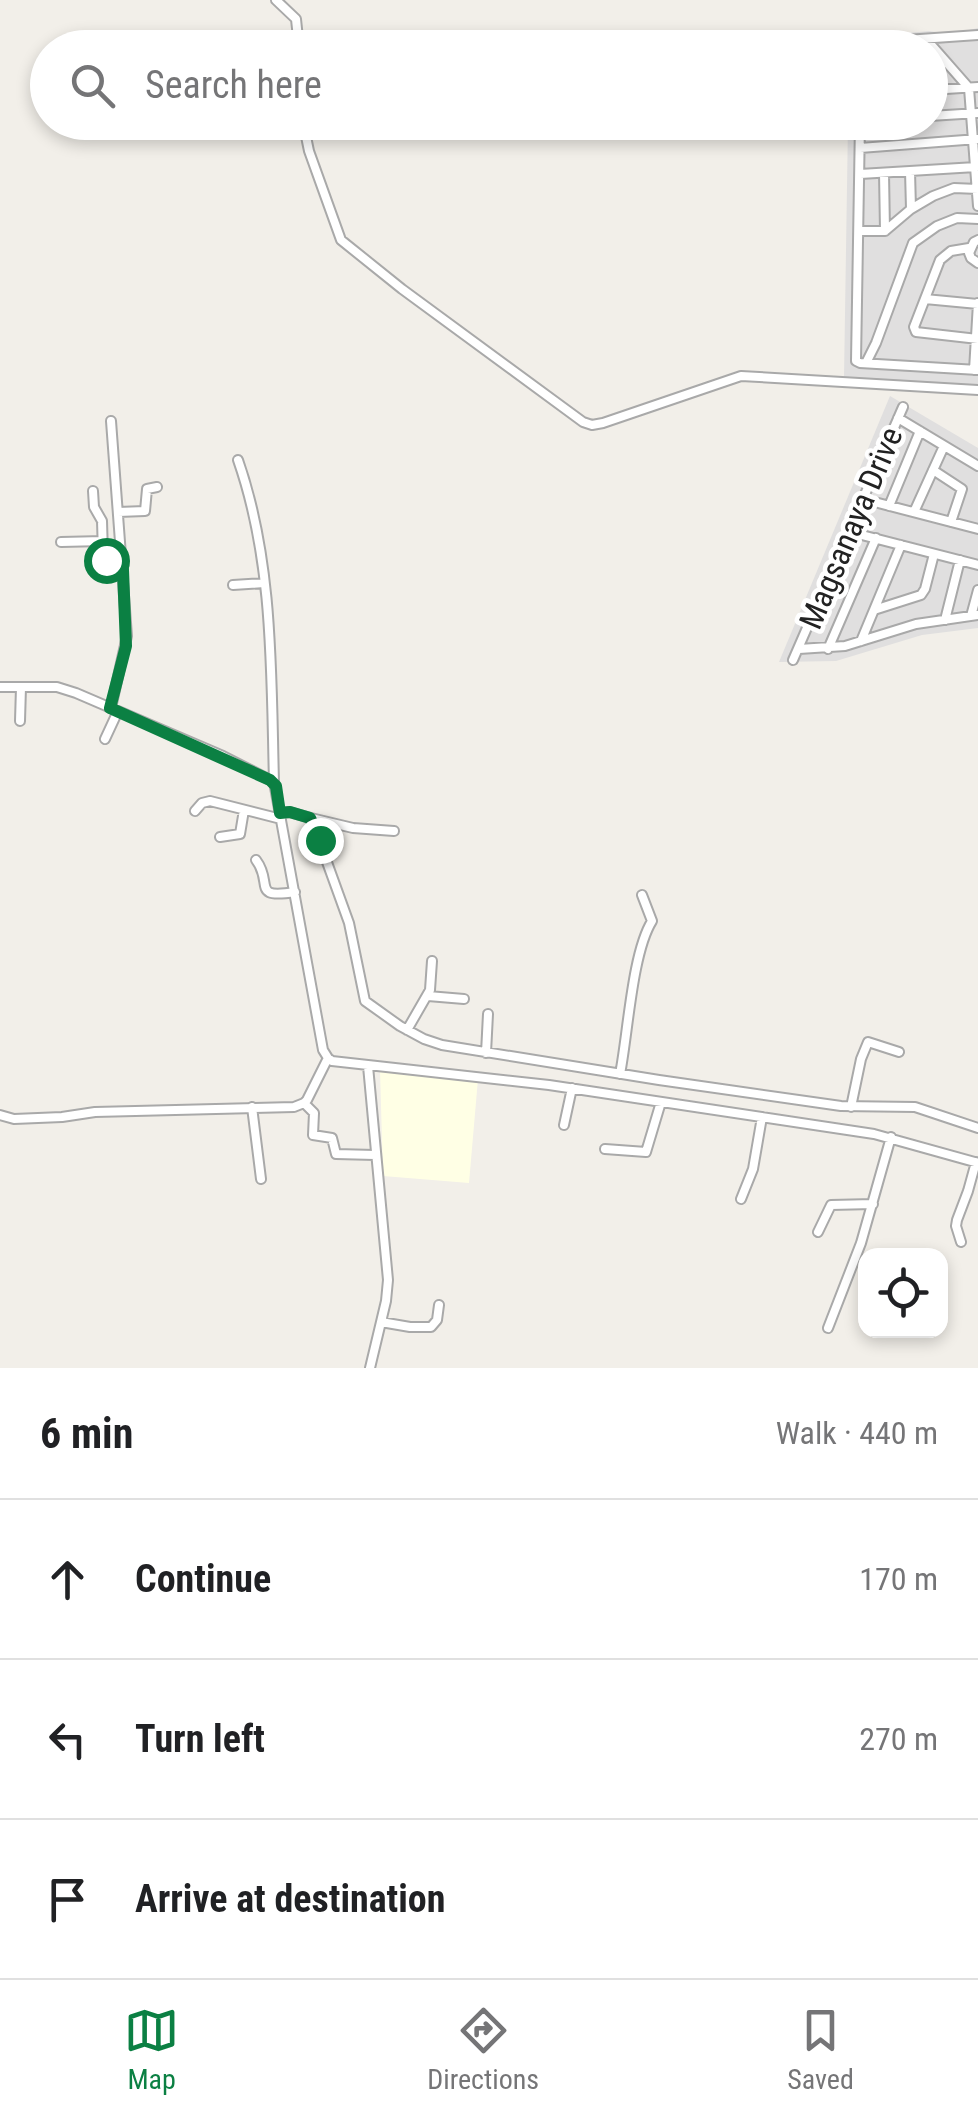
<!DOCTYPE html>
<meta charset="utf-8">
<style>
:root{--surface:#fff;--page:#f2f2f2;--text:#202124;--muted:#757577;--line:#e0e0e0;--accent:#0b8043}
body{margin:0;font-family:"Roboto Condensed",sans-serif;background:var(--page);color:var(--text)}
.controls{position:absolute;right:30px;bottom:30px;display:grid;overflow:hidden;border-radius:20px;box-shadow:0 5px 15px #0003}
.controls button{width:90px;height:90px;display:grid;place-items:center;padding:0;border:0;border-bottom:2px solid var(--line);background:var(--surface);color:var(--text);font:50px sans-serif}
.stop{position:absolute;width:30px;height:30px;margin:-22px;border:8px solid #0b8043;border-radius:50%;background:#fff}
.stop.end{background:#0b8043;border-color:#fff;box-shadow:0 2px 10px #0008}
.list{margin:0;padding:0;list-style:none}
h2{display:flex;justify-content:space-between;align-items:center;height:130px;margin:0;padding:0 40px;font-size:42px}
h2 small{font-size:32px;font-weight:400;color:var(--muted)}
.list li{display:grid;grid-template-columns:65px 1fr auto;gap:30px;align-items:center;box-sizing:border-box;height:160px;padding:0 40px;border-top:2px solid var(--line)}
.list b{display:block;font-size:38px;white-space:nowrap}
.list em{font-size:32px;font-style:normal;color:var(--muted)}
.icon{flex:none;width:55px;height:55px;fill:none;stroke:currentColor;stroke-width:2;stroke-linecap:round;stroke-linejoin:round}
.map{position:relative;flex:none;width:978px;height:1368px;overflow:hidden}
.search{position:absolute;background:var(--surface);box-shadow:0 5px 15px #0003;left:30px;right:30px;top:30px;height:110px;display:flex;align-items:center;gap:25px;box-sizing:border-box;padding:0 35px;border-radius:55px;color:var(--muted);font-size:38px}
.sheet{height:610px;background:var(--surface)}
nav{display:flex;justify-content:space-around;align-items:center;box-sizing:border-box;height:140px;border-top:2px solid var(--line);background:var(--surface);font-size:28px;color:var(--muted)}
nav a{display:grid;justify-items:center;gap:5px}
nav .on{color:var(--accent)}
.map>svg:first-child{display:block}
</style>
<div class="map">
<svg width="978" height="1368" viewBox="0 0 978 1368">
<rect width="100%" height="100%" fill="#f2efe9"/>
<path fill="#e0dfdf" d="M978,28V387L844,378L848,123L930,122V48L846,47V39L929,31L951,34Z
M890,396L978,448V628L922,635L836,661L779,662Z"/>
<path fill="#ffffe5" d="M380,1070L478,1079L469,1183L383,1176Z"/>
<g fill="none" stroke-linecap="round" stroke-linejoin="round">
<defs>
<path id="minor" d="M276,0L296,19L299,48
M926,39L969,88L978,206
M857,48L862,43L978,35
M930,64L947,63
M930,90L978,87
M930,116L978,113
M303,122L309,151L341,240L402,289L583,422L592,425L603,423L741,376L978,390
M860,122L856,361L860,363L978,370
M860,148L978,139
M910,171L911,209
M884,173L885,231
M860,174L976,167
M859,231H885L911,209L933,196L954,188L978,189
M978,240L974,242L969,253L971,258L978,263
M969,248L951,251L940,260L914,327L916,332L978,339
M925,299L978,304
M866,363L876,343L913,243L937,226L957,218L978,219
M974,370L978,303
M898,418L978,466
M238,460C274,563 271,675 274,782
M933,470L962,489L951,522
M93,491L94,507L102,521L103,554L111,565L123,570
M863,499L978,529
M889,506L920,431
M118,512L145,511L147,489L157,487
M914,512L944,446
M850,532L978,565
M61,542L103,541
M233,585L264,583
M874,610L921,595L925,589L934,554
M971,616L978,590
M945,620L960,560
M861,641L901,545
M799,649L845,646L916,624L978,615
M828,649L876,538
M793,660L903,407
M0,687H57L76,693L223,756L274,782L323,1050L328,1058L332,1061L549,1085L874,1134L978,1163
M111,708L127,636L111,421
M20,721L21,687
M105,739L118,711
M195,811L202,803L210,801L281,819
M280,813L289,812L311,818L315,829L349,923L365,1001L400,1026L424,1039L442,1045L659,1080L841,1106L915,1107L978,1128
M311,818L353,828L394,831
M220,837L240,834L244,810
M256,860C274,884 250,899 295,892
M428,996L464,999
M407,1030L430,990L432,961
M486,1053L488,1014
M368,1066L388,1280L386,1301L370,1368
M620,1074C628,1034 632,953 652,921L642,895
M304,1103L314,1113L313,1135L332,1138L336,1154L375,1155
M252,1107L261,1179
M851,1107L861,1059L868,1042L899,1052
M0,1115L14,1119L62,1117L95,1112L294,1107L304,1103L307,1100L328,1058
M564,1125L572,1088
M605,1149L646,1152L661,1102
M741,1199L753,1169L762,1117
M818,1232L831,1205L873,1204
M961,1242L956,1226L957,1220L968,1191L976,1162
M381,1322L410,1327H431L437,1320L439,1305
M828,1328L861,1243L891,1137"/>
</defs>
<use href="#minor" stroke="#a9a9a9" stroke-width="12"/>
<use href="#minor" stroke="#fff" stroke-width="8"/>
</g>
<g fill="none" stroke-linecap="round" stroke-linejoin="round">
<path stroke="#0b8043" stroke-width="12" d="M106,560L110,566L123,570L126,646L110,708L270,780L276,786L280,813L290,812L310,818L320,840"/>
</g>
<g text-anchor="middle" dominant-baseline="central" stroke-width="9" stroke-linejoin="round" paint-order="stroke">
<g font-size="32" fill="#222" stroke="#fff">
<text transform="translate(851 528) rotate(-67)">Magsanaya Drive</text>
</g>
</g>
</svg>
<div class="controls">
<button><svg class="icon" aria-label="locate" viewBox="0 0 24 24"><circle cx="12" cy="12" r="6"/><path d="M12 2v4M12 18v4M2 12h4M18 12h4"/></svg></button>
</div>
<div class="stop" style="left:106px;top:560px"></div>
<div class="stop end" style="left:320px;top:840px"></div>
<div class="search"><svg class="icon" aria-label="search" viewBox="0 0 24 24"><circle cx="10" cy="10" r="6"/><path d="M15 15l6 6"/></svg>Search here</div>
</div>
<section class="sheet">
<h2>6 min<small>Walk · 440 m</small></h2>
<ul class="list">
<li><svg class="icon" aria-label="ahead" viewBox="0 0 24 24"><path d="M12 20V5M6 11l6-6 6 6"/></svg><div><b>Continue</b></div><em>170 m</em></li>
<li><svg class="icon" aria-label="left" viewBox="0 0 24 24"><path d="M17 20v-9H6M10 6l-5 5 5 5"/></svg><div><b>Turn left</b></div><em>270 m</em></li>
<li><svg class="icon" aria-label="arrive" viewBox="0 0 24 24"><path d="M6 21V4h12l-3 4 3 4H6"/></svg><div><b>Arrive at destination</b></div></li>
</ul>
</section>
<nav>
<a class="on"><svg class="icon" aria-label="map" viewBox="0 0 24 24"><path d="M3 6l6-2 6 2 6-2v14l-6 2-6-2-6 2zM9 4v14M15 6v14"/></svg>Map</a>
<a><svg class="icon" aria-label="directions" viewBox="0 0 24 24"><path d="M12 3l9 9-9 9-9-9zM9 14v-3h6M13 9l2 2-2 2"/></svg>Directions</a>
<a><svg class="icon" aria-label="saved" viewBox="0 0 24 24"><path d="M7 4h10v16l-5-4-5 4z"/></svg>Saved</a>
</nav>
